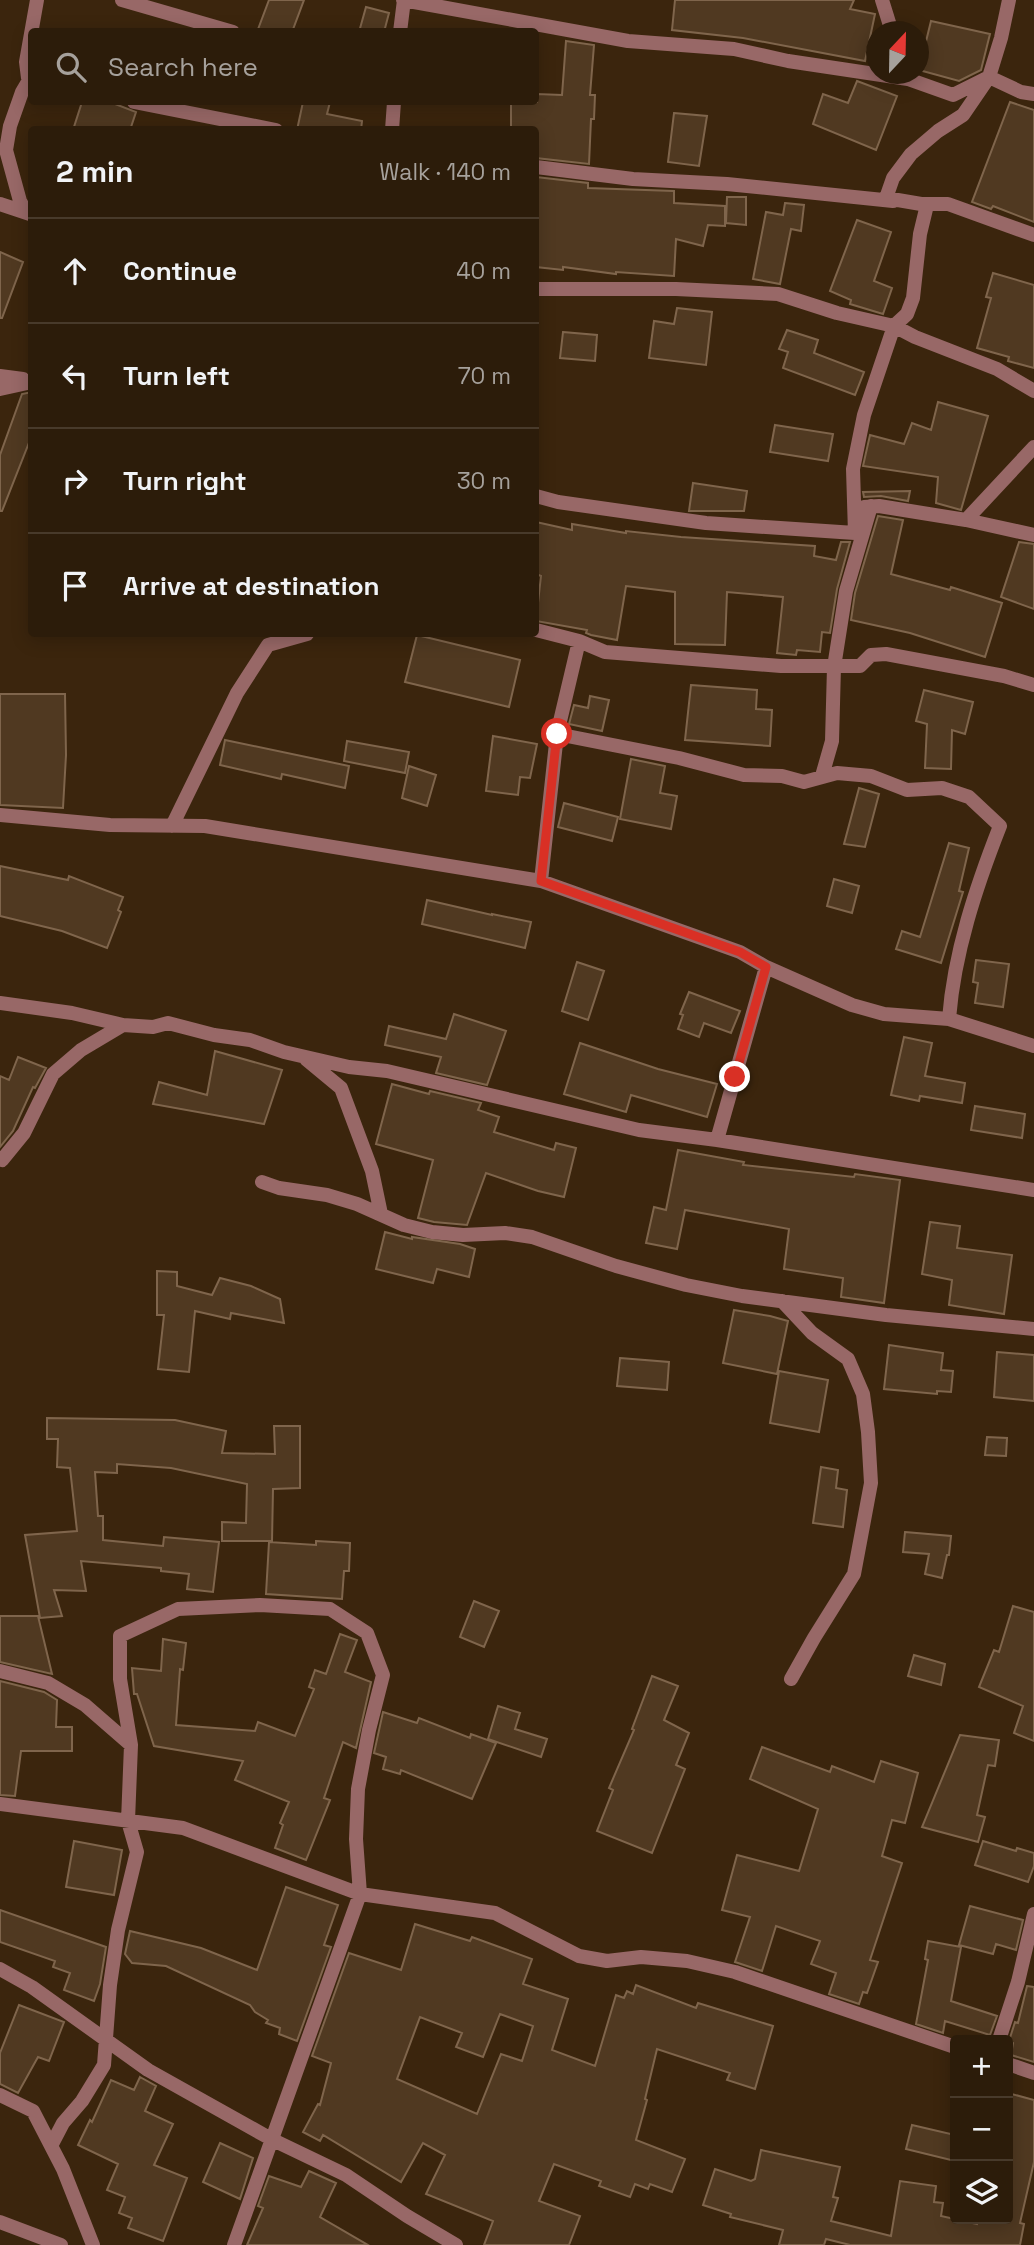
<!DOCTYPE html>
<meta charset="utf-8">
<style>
:root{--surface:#2c1c0a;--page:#342513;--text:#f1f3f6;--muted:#a6a19c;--line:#483a2b}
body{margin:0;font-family:"Space Grotesk",sans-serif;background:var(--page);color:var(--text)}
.controls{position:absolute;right:21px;bottom:21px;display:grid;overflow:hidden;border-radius:7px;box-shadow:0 4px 18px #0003}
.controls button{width:63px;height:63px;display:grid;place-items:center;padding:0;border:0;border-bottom:2px solid var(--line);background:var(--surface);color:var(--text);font:35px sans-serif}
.compass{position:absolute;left:866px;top:21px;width:63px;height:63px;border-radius:50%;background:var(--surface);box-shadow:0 4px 18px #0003;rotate:22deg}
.stop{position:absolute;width:21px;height:21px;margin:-16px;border:5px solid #d93025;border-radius:50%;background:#fff}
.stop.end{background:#d93025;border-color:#fff;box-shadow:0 2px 7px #0008}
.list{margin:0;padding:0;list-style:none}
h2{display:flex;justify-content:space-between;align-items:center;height:91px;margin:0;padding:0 28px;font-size:30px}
h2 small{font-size:23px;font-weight:400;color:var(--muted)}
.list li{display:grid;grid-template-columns:46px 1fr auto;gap:21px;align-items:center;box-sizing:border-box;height:105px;padding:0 28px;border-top:2px solid var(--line)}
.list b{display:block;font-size:26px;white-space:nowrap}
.list em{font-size:23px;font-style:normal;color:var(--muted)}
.icon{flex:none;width:38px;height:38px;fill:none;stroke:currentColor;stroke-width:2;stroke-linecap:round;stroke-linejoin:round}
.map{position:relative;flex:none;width:1034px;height:2245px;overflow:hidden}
.search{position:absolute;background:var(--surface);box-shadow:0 4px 18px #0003;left:28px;top:28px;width:511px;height:77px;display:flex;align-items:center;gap:18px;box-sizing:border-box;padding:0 24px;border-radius:7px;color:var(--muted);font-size:26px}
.panel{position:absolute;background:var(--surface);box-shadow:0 4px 18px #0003;left:28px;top:126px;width:511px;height:511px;border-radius:7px}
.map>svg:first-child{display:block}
</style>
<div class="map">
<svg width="1034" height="2245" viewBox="0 0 1034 2245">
<rect width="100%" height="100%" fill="#3b250d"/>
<path fill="#503921" stroke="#7f654c" stroke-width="2" fill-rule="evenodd" d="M269,0H304L292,32H257Z
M675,0H854L850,9L875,14L865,61L743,38L672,30Z
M366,7L389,13L384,32H359Z
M931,21L990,34L981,70L959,81L919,70Z
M566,41L594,45L590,95H595L594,119H591L589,164L536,158L537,130H511V102H537V94L562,95Z
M857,81L897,96L876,150L813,124L823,94L848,103Z
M82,102H110L136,112L130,130H73Z
M303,102H330L327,114L362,121L361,130H297Z
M1010,102L1034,110V222L993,206L991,209L972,202Z
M674,113L707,116L699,166L668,162Z
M536,177L588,183V188L674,191V203L725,206V226L708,225L703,246L676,239L674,276L616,272V274L563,267V270L536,267Z
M727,197H746V225L726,223Z
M785,203L804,205L801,231L791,229L780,284L753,279L766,212L783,215Z
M857,220L891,232L874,281L892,288L883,314L850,304L851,300L830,291Z
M0,252L23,262L2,318H0Z
M993,273L1034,285V368L1008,361L1009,357L977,348L991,298L986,297Z
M677,308L712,312L706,365L649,358L654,321L674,324Z
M787,330L818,340L814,353L864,372L855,395L783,368L788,352L779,349Z
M563,332L597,335L595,361L560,358Z
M32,392V435L2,511H0V455L22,394Z
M938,402L988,416L961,510L936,503L938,477L863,466L870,435L904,444L912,423L931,430Z
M775,425L833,434L828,461L770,452Z
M693,483L747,491L744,511H689Z
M910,491L908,501L881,496L864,497L863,492Z
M878,516L903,520L891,574L950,590L951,587L1002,603L985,657L910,633L851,620L855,593Z
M536,522L572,530V524L626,533V531L681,537L815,546L814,556L836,560L841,542H850L837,589L830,633L822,632L820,652L797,650L796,655L777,653L783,597L727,592L725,645L675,644V592L626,586L617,640L591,635L586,633L587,630L536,621L541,576L536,574Z
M1019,542L1034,544V609L1001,597Z
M417,635L520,660L509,707L405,682Z
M691,685L757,690L756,709L772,710L770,746L685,740Z
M924,690L973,702L965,734L952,730L951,769L925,768L927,724L916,721Z
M0,694H65L66,755L63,808L0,805Z
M590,696L609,700L602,731L569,724L574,705L588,708Z
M493,736L537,744L530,778L520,777L518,795L486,791Z
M225,740L349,766L345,788L282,774L281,779L220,765Z
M347,741L409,752L405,773L344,761Z
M631,759L665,766L660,793L677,796L671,829L620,819Z
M409,766L436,775L427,806L402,798Z
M859,788L879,794L865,847L844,844Z
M564,803L618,817L612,841L558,827Z
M949,843L969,848L959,891L963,892L941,963L896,949L902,931L920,937Z
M0,866L68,880L69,876L123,897L118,910L121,912L107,948L62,931L0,916Z
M834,879L859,886L852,913L827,906Z
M427,900L492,915V914L531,922L525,948L422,924Z
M976,960L1009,964L1003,1007L975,1003L978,983L973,982Z
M577,962L604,971L588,1020L562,1011Z
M689,992L740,1011L731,1033L704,1023L699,1037L678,1029L683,1015L680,1014Z
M454,1014L506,1031L487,1085L436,1073L441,1057L385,1045L389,1026L446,1039Z
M904,1037L932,1043L925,1076L965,1083L962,1103L920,1096L919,1101L891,1095Z
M580,1043L658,1069L717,1084L707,1117L631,1095L626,1112L564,1094Z
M215,1051L282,1070L264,1124L153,1104L159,1082L207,1095Z
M18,1057L46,1068L35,1088L33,1087L13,1131L0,1147V1076L9,1080Z
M392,1084L429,1094L430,1091L481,1103L478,1110L499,1117L494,1132L554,1150L556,1143L576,1148L564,1197L538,1191L486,1173L467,1225L434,1222L418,1218L433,1160L376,1144Z
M975,1106L1025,1114L1022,1138L971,1130Z
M678,1150L744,1162L743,1165L854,1177L855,1174L900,1180L884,1303L841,1297L843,1278L784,1269L789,1229L685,1210L677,1249L646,1243L654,1207L666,1210Z
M930,1222L960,1226L957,1248L1012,1255L1004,1314L949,1305L952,1280L922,1274Z
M385,1232L412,1239V1237L460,1244L475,1249L469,1277L437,1269L433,1283L376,1269Z
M157,1271L177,1272V1286L212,1295L220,1278L251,1286L280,1299L284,1323L231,1313L230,1319L195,1311L189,1372L158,1369L164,1315H157Z
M734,1310L770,1316L788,1321L777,1374L723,1363Z
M889,1345L943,1353L941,1370L953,1371L951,1392L937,1391V1394L884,1389Z
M997,1352L1034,1355V1401L994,1397Z
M620,1358L669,1362L667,1390L617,1386Z
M779,1371L828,1380L819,1432L770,1423Z
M47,1418L175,1420L226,1431L222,1453L275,1454L274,1426H300V1488L273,1489L272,1541H222V1522L246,1523L247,1484L171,1468L117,1464V1473L95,1472L98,1516H103V1540L163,1546L164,1537L219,1542L213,1592L187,1589L189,1574L161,1571V1568L81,1561L86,1591L54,1590L62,1616L40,1618L25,1535L77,1531L70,1468L57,1467L58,1439H47Z
M987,1437L1007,1438L1006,1456L985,1455Z
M821,1467L838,1470L836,1488L847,1490L843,1527L813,1523Z
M905,1532L951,1536L949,1555H947L942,1578L925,1574L929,1554L903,1552Z
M316,1541L350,1543L349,1571H344L342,1599L266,1594L269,1542L316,1545Z
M474,1601L499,1611L484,1647L460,1637Z
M1013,1606L1034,1612V1741L1014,1733L1023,1706L979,1687L994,1650L999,1652Z
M0,1616H38L52,1674L0,1662Z
M340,1634L357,1640L345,1672L371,1682L356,1748L343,1742L324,1798L330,1800L306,1860L275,1848L283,1825L280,1823L289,1802L235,1780L243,1761L154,1746L137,1694H134L132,1668L161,1671L163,1639L186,1643L183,1670L180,1669L176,1725L255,1731L258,1722L295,1736L314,1689L309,1687L315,1670L326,1674Z
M914,1655L945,1664L941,1685L908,1676Z
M652,1676L678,1686L664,1720L689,1733L676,1765L685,1769L652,1853L597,1831L613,1790L609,1788L634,1730L632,1729Z
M0,1681L44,1692L57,1700L56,1727H72V1751H21L15,1796L0,1795Z
M498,1706L520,1713L515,1729L547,1739L541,1757L488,1739Z
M383,1712L417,1723L419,1718L470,1738L471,1734L496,1743L472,1799L401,1770L400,1774L383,1769L386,1757L374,1753Z
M960,1735L999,1740L995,1766L988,1765L977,1815L985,1817L978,1842L922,1827Z
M762,1747L830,1772L832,1766L874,1782L881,1761L918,1773L905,1823L892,1820L882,1856L902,1863L870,1960L878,1962L867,1993L863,1992L859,2004L829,1994L836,1973L811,1964L820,1941L776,1926L762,1971L735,1962L750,1917L722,1910L737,1855L799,1871L818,1809L750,1779Z
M74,1841L122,1850L114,1895L66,1887Z
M983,1841L1016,1851L1017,1848L1034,1853V1866L1028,1882L975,1865Z
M286,1887L338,1905L324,1945L331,1947L297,2041L279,2034L280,2028L266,2023L268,2020L255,2012L250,2005L166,1966L132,1963L125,1954L130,1931L201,1948L257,1970Z
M970,1906L1023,1920L1016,1950L996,1944L993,1954L959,1945Z
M0,1910L106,1947L100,1984L94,2001L64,1990L70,1973L53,1967L55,1961L0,1942Z
M415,1924L470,1941L472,1937L532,1959L523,1984L568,1999L552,2050L595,2066L616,1995L624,1998L627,1991L633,1994L636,1985L696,2008L698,2003L773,2026L755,2089L727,2080L730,2073L657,2049L645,2099L647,2100L636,2140L685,2159L672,2192L650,2184L648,2189L635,2184L630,2197L599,2186L601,2181L554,2164L539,2201L580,2216L569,2245H484L493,2221L426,2194L445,2155L423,2143L401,2182L323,2135L320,2141L303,2132L318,2104L320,2105L331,2063L312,2056L349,1953L401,1970ZM500,2014L533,2026L522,2061L501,2054L477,2114L397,2079L420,2017L462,2033L456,2047L483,2057Z
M928,1941L961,1947L951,2001L997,2016L990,2035L945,2021L943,2033L916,2024L928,1960L925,1959Z
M1027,1986L1034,1987V2062L1011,2055L1013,2043L1009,2041L1015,2022L1018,2023Z
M19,2005L64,2022L49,2061L38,2057L18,2093L0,2084V2053Z
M140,2077L156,2086L145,2111L173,2124L154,2165L187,2178L163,2241L128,2228L132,2218L119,2213L125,2197L107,2190L118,2164L78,2145L90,2120L92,2122L111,2080L134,2090Z
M1008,2093L1034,2100V2162L1020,2223L1024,2224L1020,2245H850L826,2239L824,2245H779L783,2230L730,2217L731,2214L703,2205L715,2169L751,2181L755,2179L761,2150L840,2167L833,2197L838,2198L831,2221L891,2236L900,2181L936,2186L934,2202L943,2203L941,2216L977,2224L978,2219H1008Z
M912,2125L955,2135V2161L906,2149Z
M220,2143L253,2158L240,2199L203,2182Z
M309,2171L336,2183L320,2217L368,2245H247L263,2208L258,2206L269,2176L301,2187Z"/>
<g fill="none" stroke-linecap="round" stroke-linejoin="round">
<path stroke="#986867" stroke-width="14" d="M122,0L233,32
M403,0L628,41L734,49L788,61L908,79L953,95L989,77L1021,92L1034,94
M882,0L892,32
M400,32L404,0
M28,78L26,62L37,0
M134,102L276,130
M392,130L394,102
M536,167L633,179L727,184L893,201
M0,204L30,214
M920,204H948L1034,235
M26,212L20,201L6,150L10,126L22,92L32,75
M536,289H676L778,294L837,313L894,326L915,337L997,369L1034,391
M0,376L23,379
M0,389L32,382
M536,496L558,502L706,523L855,533L853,469L864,415L894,326L907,314L913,298L920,234L927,205L886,198L893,178L911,154L938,131L963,115L989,77L1001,38L1009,0
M864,507L879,506L966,520L1034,447
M966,520L1034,535
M536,630L579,641L605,652L781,666H860L871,655L886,654L1004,676L1034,685
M557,734L679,758L744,775L782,776L804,782L837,773L871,776L907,790L942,788L969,797L1000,826C976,887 954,953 949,1019
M822,776L832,741L834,667L846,591L871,506
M0,815L110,825L205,826L541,881L740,952L766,967L852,1005L884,1014L949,1019L1034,1046
M172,826L237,693L268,645L307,634
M541,881L557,734L579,641
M0,1003L72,1013L123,1025L153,1027L168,1023L214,1035L250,1040L284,1052L349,1067L387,1071L639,1130L717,1140L1034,1190
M306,1059L341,1088L372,1171L381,1214
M717,1140L766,967
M0,1159L2,1160L24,1133L53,1074L81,1050L123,1025
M262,1182L279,1188L327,1195L357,1204L404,1225L432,1232L463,1235L505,1233L532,1237L616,1266L686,1285L742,1296L886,1315L1034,1329
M782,1301L812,1333L848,1359L863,1394L868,1432L871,1483L854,1574L814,1638L791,1679
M0,1671L48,1683L85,1705L131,1745L128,1821L137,1852L118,1930L110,1985L104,2065L82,2101L63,2123L51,2146
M131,1745L120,1679V1636L178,1609L260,1605L330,1609L367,1633L383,1675L369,1730L358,1789L356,1839L360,1894L234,2245
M0,1804L183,1828L360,1894L495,1913L579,1956L607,1961L641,1957L687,1961L735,1972L955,2047
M0,1969L32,1987L148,2070L273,2140L346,2175L407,2216L456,2245
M999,2040L1018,1982L1034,1914
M1008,2064L1034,2073
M0,2095L33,2111L63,2169L93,2245
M0,2222L61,2245"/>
</g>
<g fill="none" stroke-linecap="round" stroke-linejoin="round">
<path stroke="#d93025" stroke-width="9" d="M557,734L541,881L740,952L766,967L735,1077"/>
</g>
</svg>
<div class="controls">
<button>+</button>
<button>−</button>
<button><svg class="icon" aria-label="layers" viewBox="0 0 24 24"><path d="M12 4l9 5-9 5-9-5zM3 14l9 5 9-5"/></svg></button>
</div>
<svg class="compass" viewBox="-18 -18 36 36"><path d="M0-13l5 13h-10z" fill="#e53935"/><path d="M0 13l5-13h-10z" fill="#a6a19c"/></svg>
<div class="stop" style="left:557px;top:734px"></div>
<div class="stop end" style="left:735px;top:1077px"></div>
<div class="search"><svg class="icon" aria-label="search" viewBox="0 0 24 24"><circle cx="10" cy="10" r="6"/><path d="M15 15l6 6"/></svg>Search here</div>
<section class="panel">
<h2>2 min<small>Walk · 140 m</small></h2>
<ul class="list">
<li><svg class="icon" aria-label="ahead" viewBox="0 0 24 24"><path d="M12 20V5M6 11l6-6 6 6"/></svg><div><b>Continue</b></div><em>40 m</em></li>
<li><svg class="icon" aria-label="left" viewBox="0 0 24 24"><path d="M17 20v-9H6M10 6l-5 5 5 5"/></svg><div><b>Turn left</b></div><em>70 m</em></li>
<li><svg class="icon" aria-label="right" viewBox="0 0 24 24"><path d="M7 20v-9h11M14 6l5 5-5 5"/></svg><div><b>Turn right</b></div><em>30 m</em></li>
<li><svg class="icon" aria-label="arrive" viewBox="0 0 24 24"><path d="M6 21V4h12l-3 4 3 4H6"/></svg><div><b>Arrive at destination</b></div></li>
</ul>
</section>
</div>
